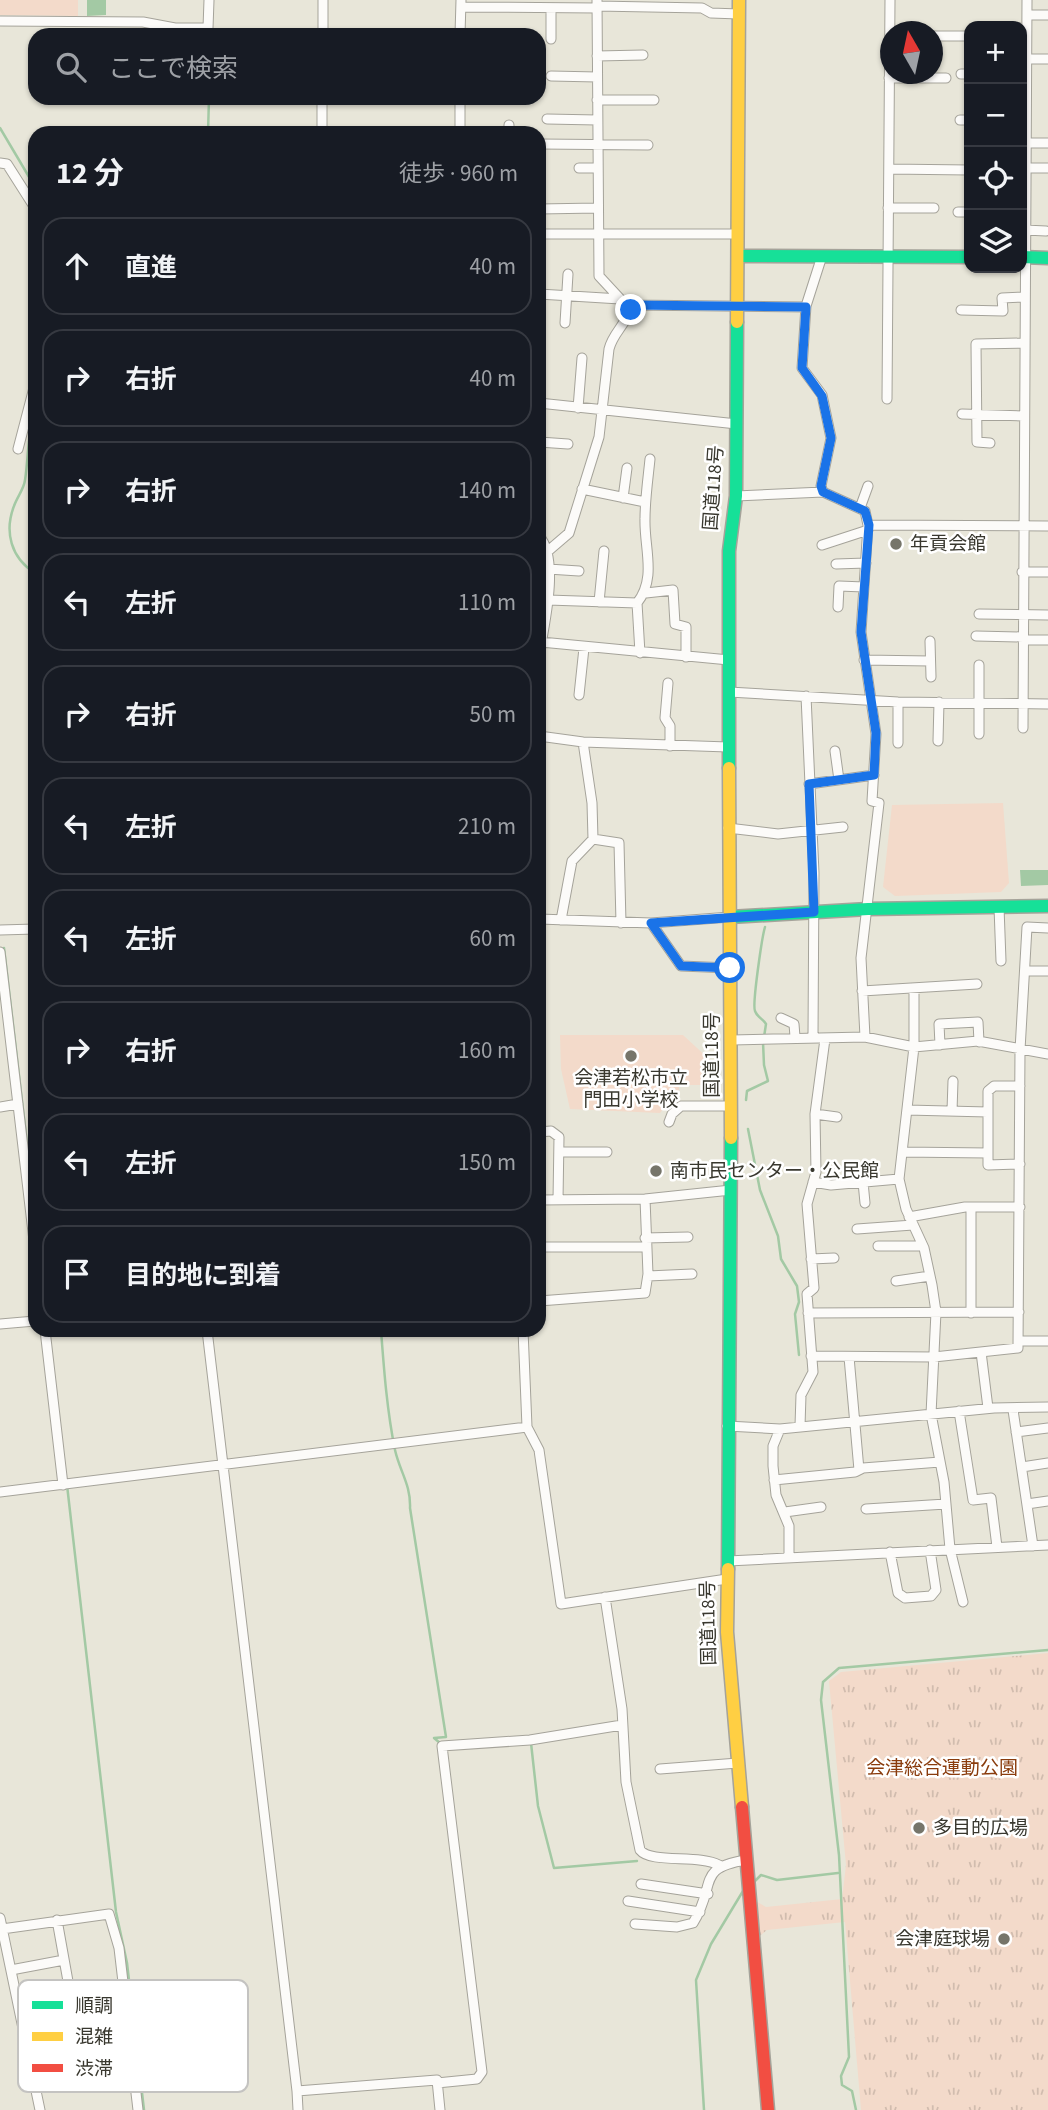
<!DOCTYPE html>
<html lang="ja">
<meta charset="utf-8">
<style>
:root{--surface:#171b24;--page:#20242c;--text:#f1f3f6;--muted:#9ea1a6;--line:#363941}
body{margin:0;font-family:"Source Sans 3","Noto Sans JP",sans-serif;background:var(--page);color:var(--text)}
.controls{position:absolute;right:21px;top:21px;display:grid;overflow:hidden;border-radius:14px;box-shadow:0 2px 5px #0004}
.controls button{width:63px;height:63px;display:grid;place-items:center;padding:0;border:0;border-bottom:2px solid var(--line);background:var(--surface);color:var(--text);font:35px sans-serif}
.compass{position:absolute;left:880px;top:21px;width:63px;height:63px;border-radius:50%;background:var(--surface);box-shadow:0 2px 5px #0004;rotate:351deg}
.stop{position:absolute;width:21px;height:21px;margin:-16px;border:5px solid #1a73e8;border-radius:50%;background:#fff}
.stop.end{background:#1a73e8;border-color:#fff;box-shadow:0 2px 7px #0008}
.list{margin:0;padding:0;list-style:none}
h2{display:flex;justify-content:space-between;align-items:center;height:91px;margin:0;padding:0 28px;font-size:30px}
h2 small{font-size:23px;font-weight:400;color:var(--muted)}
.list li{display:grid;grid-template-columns:46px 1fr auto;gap:21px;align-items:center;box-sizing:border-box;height:98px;margin:0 14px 14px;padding:0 14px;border:2px solid var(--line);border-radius:21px}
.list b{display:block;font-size:26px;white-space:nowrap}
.list em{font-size:23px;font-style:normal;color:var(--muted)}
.icon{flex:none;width:38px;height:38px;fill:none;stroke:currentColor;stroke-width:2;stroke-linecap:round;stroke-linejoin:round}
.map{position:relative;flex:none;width:1048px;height:2110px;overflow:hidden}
.search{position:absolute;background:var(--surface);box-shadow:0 2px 5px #0004;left:28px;top:28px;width:518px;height:77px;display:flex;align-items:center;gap:18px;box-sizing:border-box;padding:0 24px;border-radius:21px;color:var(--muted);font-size:26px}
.panel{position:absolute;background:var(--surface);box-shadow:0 2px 5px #0004;left:28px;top:126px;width:518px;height:1211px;border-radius:21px}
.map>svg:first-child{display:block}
</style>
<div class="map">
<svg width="1048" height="2110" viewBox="0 0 1048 2110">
<defs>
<pattern id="park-tufts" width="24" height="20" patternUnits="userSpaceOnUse" patternTransform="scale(1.75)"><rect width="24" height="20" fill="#f3daca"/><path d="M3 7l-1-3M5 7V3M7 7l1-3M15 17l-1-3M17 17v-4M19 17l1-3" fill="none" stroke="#d1bcae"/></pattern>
</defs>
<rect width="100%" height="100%" fill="#e8e6d9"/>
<path fill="#f3daca" d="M0,0H78V16L0,15Z
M1003,803L1009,883L1001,892L895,896L883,887L892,805Z
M560,1035H683L710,1060V1085H679V1098L669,1102L660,1113L570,1109L561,1069Z"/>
<path fill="url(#park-tufts)" d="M1048,1653V2110H861L845,1922L767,1930L756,1939L752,1899L766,1907L842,1899L846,1865L829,1681L841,1672Z"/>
<path fill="#a3c9a4" d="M87,0H106V15L87,16Z
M1020,870H1048V885L1021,886Z"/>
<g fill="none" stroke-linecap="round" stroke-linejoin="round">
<path stroke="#a3c9a4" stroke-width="2.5" d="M0,128L35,187
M208,133L209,98
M35,409C27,436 29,454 25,480C24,489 17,497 14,506C4,532 11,558 35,573
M4,948L35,1211
M764,1037L766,1024C763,1019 757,1017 755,1011C752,1005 762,937 765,927
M746,1100L747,1091L768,1081L764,1065L763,1042
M748,1129L760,1190L778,1236L781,1259L797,1286L799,1302L795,1314L799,1355
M381,1330C384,1370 387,1411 395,1450C400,1472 411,1485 410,1508L446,1737L434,1738L440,1743
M67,1485L116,1912L127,1963L144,2110
M528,1743H531L538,1806L554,1868L637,1861
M754,1882L761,1875L777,1880L838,1873
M704,2110L696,1980L711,1944L743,1891
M856,2110L852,2091L842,2085L841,2076L849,2057L839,1855L821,1700L823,1682L839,1668L1048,1650"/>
<defs>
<path id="street" d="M597,0L599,276L624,303L631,305L806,307
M597,6L702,8L711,13L739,14
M461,7L597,8
M1027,15H1048
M0,21L143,22L175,28H208L209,0
M323,35V0
M460,35L461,0
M932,36H969
M551,39V8
M597,56L643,55
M1026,59H1048
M961,74H969
M551,76L597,77
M889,78H946
M597,100H654
M547,119L597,120
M960,120H969
M322,133V98
M460,133V98
M509,133V125
M1026,143H1048
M539,144L648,145
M0,163L7,164L35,208
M579,168H597
M1025,168H1048
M889,169L969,170
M888,208H934
M539,209L597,208
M958,212H969
M1025,230L1046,231
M539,234H738
M822,256L806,306L802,368L822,395L831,438L821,486L823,492L865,511L868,525L861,632L876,734L872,801L879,803L861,958L865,1037
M539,294L620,299
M961,310L1003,311L1002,298L1024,297
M565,323L568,274
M887,399L890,0
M539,403L737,424
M578,408L582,358
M962,414L1023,416
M539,442L568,444
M990,443L977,442L976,344L1024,343
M18,449L35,384
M582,489L645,502
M736,496L823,492
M623,498L627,468
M860,508L868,486
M868,525L1048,526
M539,536C560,559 544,626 539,655
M822,545L868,530
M548,551L569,533L599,437L609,349C613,332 629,322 631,305
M836,564L866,563
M548,569L579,571
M1022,572H1048
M646,593L673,590L675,624L686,627V657
M548,600L637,603C657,578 644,548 645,519C645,499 648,479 650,459
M599,602L604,551
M637,603L640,653
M838,607L839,586L864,587
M979,614L1048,615
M976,636L1023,637
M1023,640H1048
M930,641L931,677
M541,642L729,660
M864,660L930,661
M979,665V734
M668,683L665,718L670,726V746
M729,692L898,702L1048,704
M579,695L584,648
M806,696L814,873L813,1036
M1023,728L1027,0
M539,736L583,742L728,747
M938,741L939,702
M898,743V702
M835,751L839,780
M809,784L874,775
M728,828L778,834L843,827
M593,839L619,843L621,923
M999,907L1001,961
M539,919L651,923L730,917
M561,920L572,861L593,839L592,803L583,742
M651,923L681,966L730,968
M0,930L35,929
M0,952L35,1249
M1027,971H1048
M914,988V1047L899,1179L906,1209L924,1248L932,1285L936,1312L931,1414L944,1482L950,1549L963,1602
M862,991L977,984
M781,1018L794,1024L795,1037
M732,1040L865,1037L914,1047L978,1041L1048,1054
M940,1045L939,1024L978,1022L979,1042
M0,1107L18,1104
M907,1110L988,1112
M952,1111L953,1081
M815,1114L837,1117
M669,1122L672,1114L681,1106H731
M539,1132L551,1131L559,1137L558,1200
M559,1152H607
M902,1152L988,1153
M1020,1164L988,1165V1091L994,1086H1020
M813,1182L831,1185L899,1179
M863,1182L865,1203
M539,1200L645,1199L731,1190
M971,1208V1313
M909,1217L965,1207H1020
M857,1229L913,1225
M645,1238L688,1237
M878,1246H923
M539,1247H645
M811,1259L834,1258
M648,1276L692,1274
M896,1281L930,1276
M539,1301L645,1293L648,1274L645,1199
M808,1313L1019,1312
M0,1324L35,1321
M45,1330L63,1485
M207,1330L297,2091L437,2080L440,2110
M523,1330L527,1427L539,1450L561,1604L727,1579
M1019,1341H1048
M981,1352L988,1408
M811,1356L934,1357L1018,1348L1020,1050L1027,927L1048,928
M849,1357L859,1470
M1013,1410L1033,1546
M959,1411L973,1500L991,1498L997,1547
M727,1426L780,1429L994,1408L1048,1407
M800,1426L801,1395L813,1372L807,1294L814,1288L807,1204L816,1172L815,1114L825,1039
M780,1429L773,1446V1466L776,1495L789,1526V1556
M1016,1432L1048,1428
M1022,1467L1048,1463
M774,1480L855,1472L863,1468L940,1462
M0,1492L527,1427
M1027,1504L1048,1501
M866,1509L946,1504
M785,1512L821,1507
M890,1552L898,1593L905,1598L931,1596L936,1590L930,1550
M728,1561L1048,1545
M605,1597L622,1709L626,1782L640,1850C651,1864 699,1854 719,1865
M660,1769L738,1763
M641,1884L708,1894
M628,1901L700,1912
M0,1918L40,2110
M57,1920L71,1998L73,2001L96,1997
M635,1924L677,1927L693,1923C717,1885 695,1868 746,1860
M2,1929L109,1914L119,1948L138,2110
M11,1970L64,1960
M437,2083L477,2079L482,2072L442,1746L530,1740L622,1725
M297,2091L298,2110"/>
<path id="fast" d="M738,256L969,257
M1022,257L1048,258
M729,768V551L736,496L737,322
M730,917L868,909L1048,906
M728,1569L731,1138"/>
<path id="slow" d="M737,322L739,0
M729,768L731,1138
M728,1569L727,1632L742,1807"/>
<path id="jam" d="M742,1807L768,2110"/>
</defs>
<use href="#street" stroke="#a5a39a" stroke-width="11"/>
<use href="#fast" stroke="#a5a39a" stroke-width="15"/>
<use href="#slow" stroke="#a5a39a" stroke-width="15"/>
<use href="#jam" stroke="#a5a39a" stroke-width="15"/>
<use href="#street" stroke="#fcfbf9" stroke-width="9"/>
<use href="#fast" stroke="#16e098" stroke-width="12"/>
<use href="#slow" stroke="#ffcf43" stroke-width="12"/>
<use href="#jam" stroke="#f24e42" stroke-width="12"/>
</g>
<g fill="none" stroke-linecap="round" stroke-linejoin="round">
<path stroke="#1a73e8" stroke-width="9" d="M631,310V305L806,307L802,368L822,396L831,438L821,486L823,492L865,511L869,525L861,632L876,733L874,775L809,784L814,912L651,923L681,966L730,968"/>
</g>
<g fill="#76756a" stroke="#fff" stroke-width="2.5">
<circle cx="896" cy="544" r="7"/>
<circle cx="631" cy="1056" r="7"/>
<circle cx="656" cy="1171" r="7"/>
<circle cx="919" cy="1828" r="7"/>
<circle cx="1004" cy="1939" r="7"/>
</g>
<g text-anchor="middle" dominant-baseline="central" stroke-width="5" stroke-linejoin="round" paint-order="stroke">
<g font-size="19" fill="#39382f" stroke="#fff">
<text transform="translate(714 488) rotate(-86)">国道118号</text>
<text transform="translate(712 1055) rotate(-90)">国道118号</text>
<text transform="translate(709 1623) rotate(-91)">国道118号</text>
</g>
<g font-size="19" fill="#39382f" stroke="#fff" text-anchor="start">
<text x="910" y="544">年貢会館</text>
<text x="631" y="1078" text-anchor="middle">会津若松市立<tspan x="631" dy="22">門田小学校</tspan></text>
<text x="670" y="1171">南市民センター・公民館</text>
<text x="933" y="1828">多目的広場</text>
<text x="990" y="1939" text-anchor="end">会津庭球場</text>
</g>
<g font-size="19" fill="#8a3c0d" stroke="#fff">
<text x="942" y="1768">会津総合運動公園</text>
</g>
</g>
<rect x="18" y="1980" width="230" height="112" rx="10" fill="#fff" stroke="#c4c3c1" stroke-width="2"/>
<rect x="32" y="2001" width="31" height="8" fill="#16e098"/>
<rect x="32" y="2032" width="31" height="9" fill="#ffcf43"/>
<rect x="32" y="2064" width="31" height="8" fill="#f24e42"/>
<g font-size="19" fill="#39382f">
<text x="75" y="2012">順調</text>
<text x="75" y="2043">混雑</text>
<text x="75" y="2075">渋滞</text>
</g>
</svg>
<div class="controls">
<button>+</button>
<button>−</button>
<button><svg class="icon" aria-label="locate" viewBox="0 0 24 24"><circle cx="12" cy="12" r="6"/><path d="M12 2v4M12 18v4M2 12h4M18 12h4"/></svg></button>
<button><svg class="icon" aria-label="layers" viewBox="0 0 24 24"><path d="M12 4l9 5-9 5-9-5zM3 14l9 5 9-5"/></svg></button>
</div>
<svg class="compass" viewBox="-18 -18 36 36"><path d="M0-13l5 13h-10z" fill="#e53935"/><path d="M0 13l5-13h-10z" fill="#9ea1a6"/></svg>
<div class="stop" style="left:730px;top:968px"></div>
<div class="stop end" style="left:631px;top:310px"></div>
<div class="search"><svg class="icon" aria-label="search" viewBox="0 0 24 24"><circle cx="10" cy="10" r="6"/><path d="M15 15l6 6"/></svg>ここで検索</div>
<section class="panel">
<h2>12 分<small>徒歩 · 960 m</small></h2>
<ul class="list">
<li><svg class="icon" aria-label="ahead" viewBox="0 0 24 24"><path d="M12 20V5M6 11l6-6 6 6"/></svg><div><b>直進</b></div><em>40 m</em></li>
<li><svg class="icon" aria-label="right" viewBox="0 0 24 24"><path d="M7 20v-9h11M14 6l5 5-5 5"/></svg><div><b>右折</b></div><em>40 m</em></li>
<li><svg class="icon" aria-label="right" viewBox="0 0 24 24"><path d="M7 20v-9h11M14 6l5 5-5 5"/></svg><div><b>右折</b></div><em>140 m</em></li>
<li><svg class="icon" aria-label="left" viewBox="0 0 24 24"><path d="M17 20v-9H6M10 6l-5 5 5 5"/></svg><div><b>左折</b></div><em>110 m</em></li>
<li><svg class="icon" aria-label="right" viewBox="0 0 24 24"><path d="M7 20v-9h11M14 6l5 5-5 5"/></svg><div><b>右折</b></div><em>50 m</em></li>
<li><svg class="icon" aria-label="left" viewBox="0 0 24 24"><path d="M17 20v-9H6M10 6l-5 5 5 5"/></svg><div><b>左折</b></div><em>210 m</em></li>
<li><svg class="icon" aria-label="left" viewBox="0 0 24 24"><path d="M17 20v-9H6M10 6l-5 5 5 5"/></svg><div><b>左折</b></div><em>60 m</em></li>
<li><svg class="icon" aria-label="right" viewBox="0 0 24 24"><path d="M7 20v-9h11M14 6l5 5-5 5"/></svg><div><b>右折</b></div><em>160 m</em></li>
<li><svg class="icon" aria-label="left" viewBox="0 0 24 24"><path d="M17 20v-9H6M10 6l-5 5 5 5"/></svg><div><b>左折</b></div><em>150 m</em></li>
<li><svg class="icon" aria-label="arrive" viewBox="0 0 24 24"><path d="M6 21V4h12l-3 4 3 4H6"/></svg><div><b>目的地に到着</b></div></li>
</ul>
</section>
</div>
